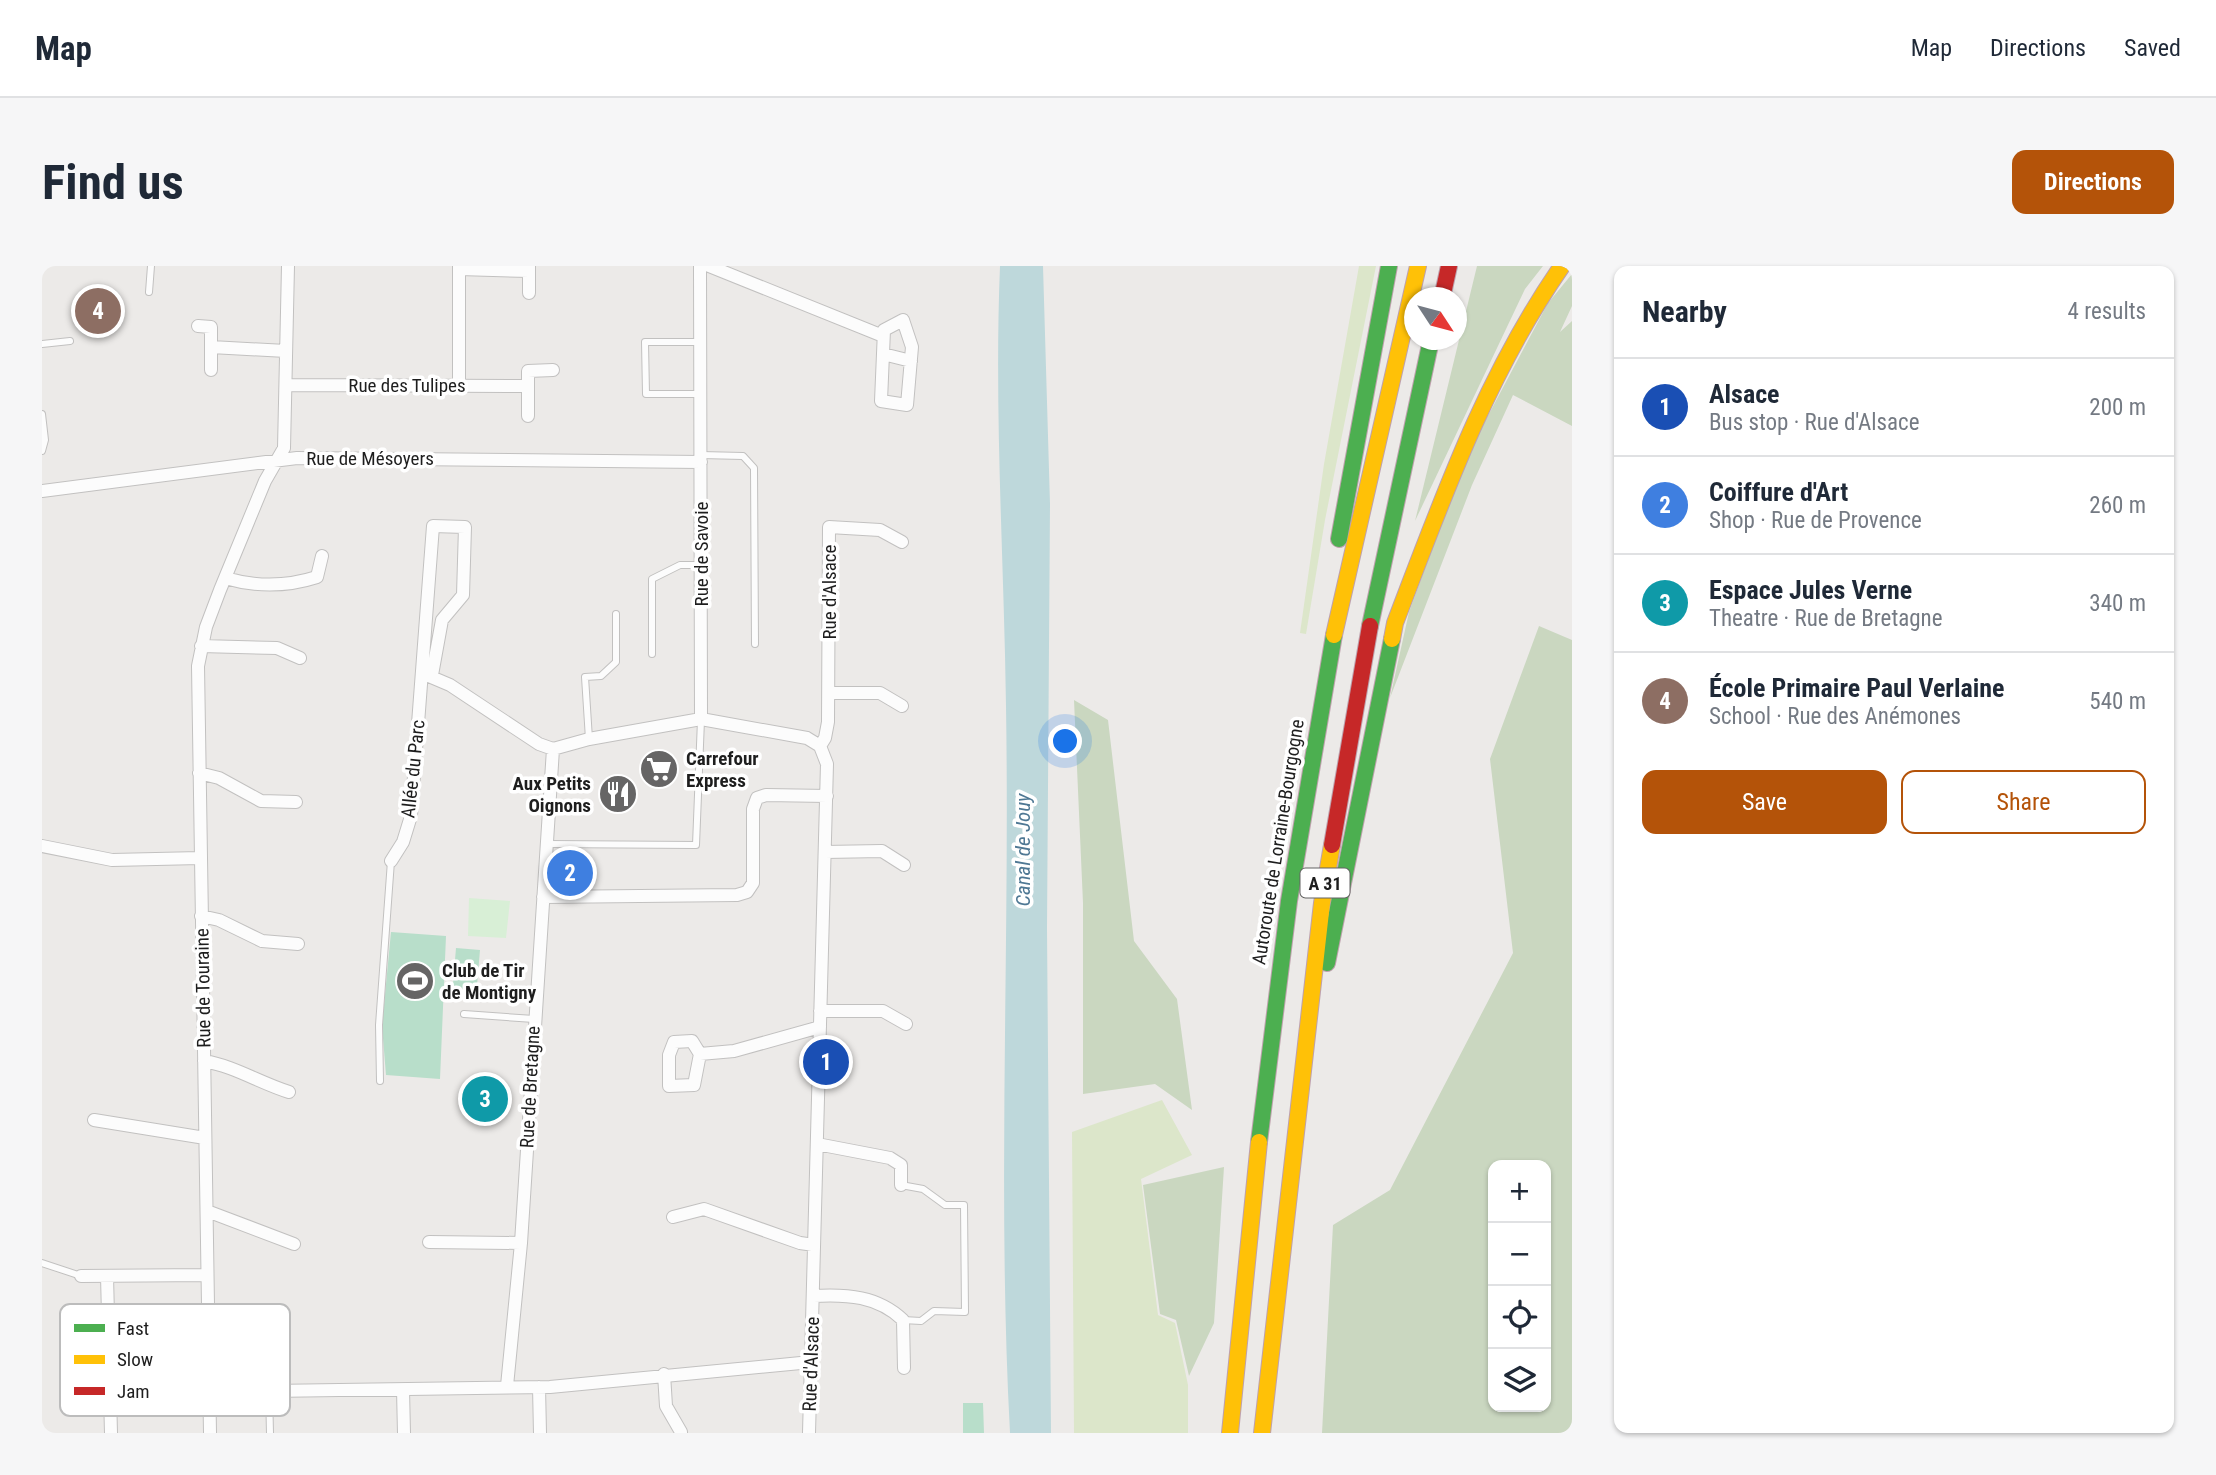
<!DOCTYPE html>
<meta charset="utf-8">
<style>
:root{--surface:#fff;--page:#f6f6f7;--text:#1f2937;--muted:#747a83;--line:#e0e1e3;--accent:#b45309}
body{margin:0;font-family:"Roboto Condensed",sans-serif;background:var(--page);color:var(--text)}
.controls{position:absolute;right:21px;bottom:21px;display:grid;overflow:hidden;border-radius:14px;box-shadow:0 2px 5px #0004}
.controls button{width:63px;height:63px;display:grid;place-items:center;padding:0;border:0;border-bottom:2px solid var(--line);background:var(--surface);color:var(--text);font:35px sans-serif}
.compass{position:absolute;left:1362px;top:21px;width:63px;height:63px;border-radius:50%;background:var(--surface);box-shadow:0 2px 5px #0004;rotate:126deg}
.you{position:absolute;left:1024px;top:476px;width:24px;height:24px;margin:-18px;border:5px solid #fff;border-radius:50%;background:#1a73e8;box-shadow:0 0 0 10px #1a73e833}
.badge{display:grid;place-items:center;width:46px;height:46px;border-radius:50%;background:var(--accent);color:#fff;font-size:23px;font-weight:700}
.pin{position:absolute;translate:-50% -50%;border:4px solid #fff;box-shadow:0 2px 7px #0006}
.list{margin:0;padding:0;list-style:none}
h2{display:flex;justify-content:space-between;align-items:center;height:91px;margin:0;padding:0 28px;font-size:30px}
h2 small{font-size:23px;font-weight:400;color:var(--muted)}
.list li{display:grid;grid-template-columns:46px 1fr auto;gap:21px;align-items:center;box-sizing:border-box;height:98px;padding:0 28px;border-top:2px solid var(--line)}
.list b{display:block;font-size:26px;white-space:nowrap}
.list p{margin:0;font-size:23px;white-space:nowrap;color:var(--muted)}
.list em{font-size:23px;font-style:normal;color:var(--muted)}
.actions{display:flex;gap:14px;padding:21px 28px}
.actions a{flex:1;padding:16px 0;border:2px solid var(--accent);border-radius:14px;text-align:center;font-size:24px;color:var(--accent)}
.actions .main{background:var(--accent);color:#fff}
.icon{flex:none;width:38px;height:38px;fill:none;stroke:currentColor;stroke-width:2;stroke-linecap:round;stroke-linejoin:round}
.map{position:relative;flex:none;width:1530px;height:1167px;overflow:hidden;border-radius:14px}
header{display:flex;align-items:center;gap:42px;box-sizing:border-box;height:98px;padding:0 35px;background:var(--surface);border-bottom:2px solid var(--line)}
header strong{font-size:33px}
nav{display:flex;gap:38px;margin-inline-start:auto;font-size:24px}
.intro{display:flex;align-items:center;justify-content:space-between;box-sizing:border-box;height:168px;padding:0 42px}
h1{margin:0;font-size:49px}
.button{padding:18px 32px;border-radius:14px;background:var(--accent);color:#fff;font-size:24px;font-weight:700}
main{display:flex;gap:42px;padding:0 42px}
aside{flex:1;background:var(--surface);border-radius:14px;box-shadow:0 2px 5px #0004}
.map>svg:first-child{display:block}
</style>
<header>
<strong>Map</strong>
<nav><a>Map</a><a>Directions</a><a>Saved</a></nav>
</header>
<div class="intro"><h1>Find us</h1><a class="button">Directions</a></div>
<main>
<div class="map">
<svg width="1530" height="1167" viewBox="0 0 1530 1167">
<rect width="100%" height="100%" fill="#eceae8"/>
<path fill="#dce6ca" d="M1317,0H1334L1283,254L1264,368L1258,367L1282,198Z
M1120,834L1150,889L1099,913L1116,1049L1133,1057L1146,1119V1167H1032L1030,866Z"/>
<path fill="#cad7c0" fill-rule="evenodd" d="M1435,0H1501L1483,23L1373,255Z
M1530,8V40L1518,66L1530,55V160L1471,129L1430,219L1348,432L1367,346L1424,191L1506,37Z
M1497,360L1530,374V1167H1280L1291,959L1348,924L1471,687L1448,493ZM1451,899H1504V1141H1451Z
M1032,434L1066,454L1092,675L1135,733L1150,844L1113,818L1041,828V637Z
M1182,901L1172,1057L1147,1110L1134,1054L1118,1048L1101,919Z"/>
<path fill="#d8efd6" d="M427,632L468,635L464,672L426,670Z"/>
<path fill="#b8deca" d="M349,666L404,670L398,813L344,809L340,760Z
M414,682L438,684L434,731L410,730Z
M921,1137H941L942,1167H921Z"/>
<path fill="#bed8db" d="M958,0H1001L1008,238L1005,663L1009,1167H968C955,925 968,682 964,440C962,293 952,146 958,0Z"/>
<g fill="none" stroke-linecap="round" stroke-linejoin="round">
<defs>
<path id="lane" d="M107,26L109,0
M658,76H603L604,128H659
M0,78L28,75
M0,148L3,174L0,185
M659,189L701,190L712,202L713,378
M610,388V313L638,299H659
M547,473L543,411L559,410L574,396V348
M504,578L654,579L659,454
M422,748L492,753
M338,815L337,759L349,595
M859,919L881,923L903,939H922L923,1046L892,1045L879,1055L861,1054
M0,997L39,1010
M227,1125L228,1167"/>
<path id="street" d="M487,0V27
M658,0L659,453L765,472L778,480L785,498L767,1167
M667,0L841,70
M417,3L487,5
M861,54L870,81L865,139L839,135L842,64Z
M156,60L169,61V104
M169,81L244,85
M841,88L869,95
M417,118V0
M245,119L486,120
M486,150V105L511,104
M0,225L255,192L659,196
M183,312C214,321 244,321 275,311L280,290
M159,380L235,382L258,392
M382,408L408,419L497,478L511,483
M787,427H838L860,440
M778,480L783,472L786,456L787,261L838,264L860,276
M157,507L177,512L219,535L254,536
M0,580L70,594L158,592
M783,586L840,585L862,599
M349,595L361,576L369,550L391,260L423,261L421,329L400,354L390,409
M501,631L695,629L705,626L711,617V543L715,532L724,529L785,530
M159,650L177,654L220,675L256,678
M778,745H841L864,758
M650,775L658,788L652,819L627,820V789L632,776Z
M658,788L692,785L778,761
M162,795C192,800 218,817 247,826
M52,854L163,872
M775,878L848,892L859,899V919
M165,945L252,978
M631,951L662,943L758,977L772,979
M387,976L479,977
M39,1010L165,1009
M65,1010L69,1167
M771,1030C805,1028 836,1030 861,1054L862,1102
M622,1108L624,1140L639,1166
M465,1120L479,977L511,483L547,473L659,453
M497,1121L498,1167
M361,1124L362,1167
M167,1126L508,1121L769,1096
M168,1167L156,400L164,361L178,324L223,215L242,182L246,0"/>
<path id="fast" d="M1297,273L1347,0
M1328,360L1389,74
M1285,697L1350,373
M1217,876L1247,635L1292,369"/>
<path id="slow" d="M1292,369L1376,0
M1350,373L1353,357C1400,234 1444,109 1520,0
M1188,1167L1217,876
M1220,1167L1280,637L1290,579"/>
<path id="jam" d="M1400,32L1407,0
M1290,579L1328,360"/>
</defs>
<use href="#lane" stroke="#c2c1c0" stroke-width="8"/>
<use href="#street" stroke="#c2c1c0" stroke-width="14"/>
<use href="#fast" stroke="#bea1ad" stroke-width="18"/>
<use href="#slow" stroke="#bea1ad" stroke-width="18"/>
<use href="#jam" stroke="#bea1ad" stroke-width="18"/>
<use href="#lane" stroke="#fcfcfc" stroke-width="6"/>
<use href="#street" stroke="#fcfcfc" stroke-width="12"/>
<use href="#fast" stroke="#4caf50" stroke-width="16"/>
<use href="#slow" stroke="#ffc107" stroke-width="16"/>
<use href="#jam" stroke="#c62828" stroke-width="16"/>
</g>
<defs>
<symbol id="supermarket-disc" viewBox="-11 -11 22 22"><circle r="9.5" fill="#666565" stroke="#fff"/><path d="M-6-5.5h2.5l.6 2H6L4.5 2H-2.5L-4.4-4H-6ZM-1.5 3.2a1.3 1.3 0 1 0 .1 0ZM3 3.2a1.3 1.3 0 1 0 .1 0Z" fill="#fff"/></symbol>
<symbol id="restaurant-disc" viewBox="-11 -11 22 22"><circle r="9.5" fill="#666565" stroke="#fff"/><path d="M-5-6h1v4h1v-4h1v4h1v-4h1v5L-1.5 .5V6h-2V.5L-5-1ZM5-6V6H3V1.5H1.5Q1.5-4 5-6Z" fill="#fff"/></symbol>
<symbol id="stadium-disc" viewBox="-11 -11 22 22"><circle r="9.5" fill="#666565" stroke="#fff"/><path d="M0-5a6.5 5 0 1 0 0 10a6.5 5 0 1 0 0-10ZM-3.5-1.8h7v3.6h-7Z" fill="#fff"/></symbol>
</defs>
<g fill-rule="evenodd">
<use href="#supermarket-disc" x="595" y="481" width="44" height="44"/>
<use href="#restaurant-disc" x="554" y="506" width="44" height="44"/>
<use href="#stadium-disc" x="351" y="693" width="44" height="44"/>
</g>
<g text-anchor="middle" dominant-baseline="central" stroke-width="7" stroke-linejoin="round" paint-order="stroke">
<rect fill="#fff" stroke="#626262" stroke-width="2" x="1258.5" y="602.5" width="49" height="29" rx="5"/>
<g font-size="18" font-weight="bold" fill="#1e1e1e">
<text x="1283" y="617">A 31</text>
</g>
<g font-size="19" fill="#1e1e1e" stroke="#fff">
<text x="365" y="119">Rue des Tulipes</text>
<text x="328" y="192">Rue de Mésoyers</text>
<text transform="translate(659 288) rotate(-90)">Rue de Savoie</text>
<text transform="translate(787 326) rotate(-90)">Rue d'Alsace</text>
<text transform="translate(371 503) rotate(-84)">Allée du Parc</text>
<text transform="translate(1236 576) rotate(-81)">Autoroute de Lorraine-Bourgogne</text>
<text transform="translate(161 722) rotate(-91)">Rue de Touraine</text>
<text transform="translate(488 821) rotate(-87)">Rue de Bretagne</text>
<text transform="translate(769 1098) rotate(-88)">Rue d'Alsace</text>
</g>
<g font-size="19" font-weight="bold" fill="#1e1e1e" stroke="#fff" text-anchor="start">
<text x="644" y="492">Carrefour<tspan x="644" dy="22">Express</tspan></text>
<text x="549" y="517" text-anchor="end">Aux Petits<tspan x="549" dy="22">Oignons</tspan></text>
<text x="400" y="704">Club de Tir<tspan x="400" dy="22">de Montigny</tspan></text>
</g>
<g font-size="21" font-style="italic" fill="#4f7894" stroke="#fff">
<text transform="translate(981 584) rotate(-90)">Canal de Jouy</text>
</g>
</g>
<rect x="18" y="1038" width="230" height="112" rx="10" fill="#fff" stroke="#bcbcbc" stroke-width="2"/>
<rect x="32" y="1058" width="31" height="8" fill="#4caf50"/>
<rect x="32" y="1089" width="31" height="9" fill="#ffc107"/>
<rect x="32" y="1121" width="31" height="8" fill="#c62828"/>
<g font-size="19" fill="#1e1e1e">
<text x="75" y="1069">Fast</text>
<text x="75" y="1100">Slow</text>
<text x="75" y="1132">Jam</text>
</g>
</svg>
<div class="controls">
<button>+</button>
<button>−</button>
<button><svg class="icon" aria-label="locate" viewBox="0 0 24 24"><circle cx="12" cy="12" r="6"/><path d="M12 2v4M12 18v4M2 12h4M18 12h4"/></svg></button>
<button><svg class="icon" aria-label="layers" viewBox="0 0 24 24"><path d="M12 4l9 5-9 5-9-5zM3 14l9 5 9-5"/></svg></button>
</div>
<svg class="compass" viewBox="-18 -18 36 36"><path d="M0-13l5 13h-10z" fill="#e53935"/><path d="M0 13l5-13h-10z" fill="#747a83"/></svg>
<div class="you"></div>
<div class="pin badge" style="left:784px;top:796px;background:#1a4fb4">1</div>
<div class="pin badge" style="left:528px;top:607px;background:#3f7fe0">2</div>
<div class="pin badge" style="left:443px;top:833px;background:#0f9aa8">3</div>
<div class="pin badge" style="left:56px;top:45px;background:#8d6e63">4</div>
</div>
<aside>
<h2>Nearby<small>4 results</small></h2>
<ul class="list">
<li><span class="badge" style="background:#1a4fb4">1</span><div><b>Alsace</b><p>Bus stop · Rue d'Alsace</p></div><em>200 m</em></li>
<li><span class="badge" style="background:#3f7fe0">2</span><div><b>Coiffure d'Art</b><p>Shop · Rue de Provence</p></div><em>260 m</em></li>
<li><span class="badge" style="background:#0f9aa8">3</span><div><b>Espace Jules Verne</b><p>Theatre · Rue de Bretagne</p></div><em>340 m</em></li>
<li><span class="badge" style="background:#8d6e63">4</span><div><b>École Primaire Paul Verlaine</b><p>School · Rue des Anémones</p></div><em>540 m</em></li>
</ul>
<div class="actions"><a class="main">Save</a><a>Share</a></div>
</aside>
</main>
